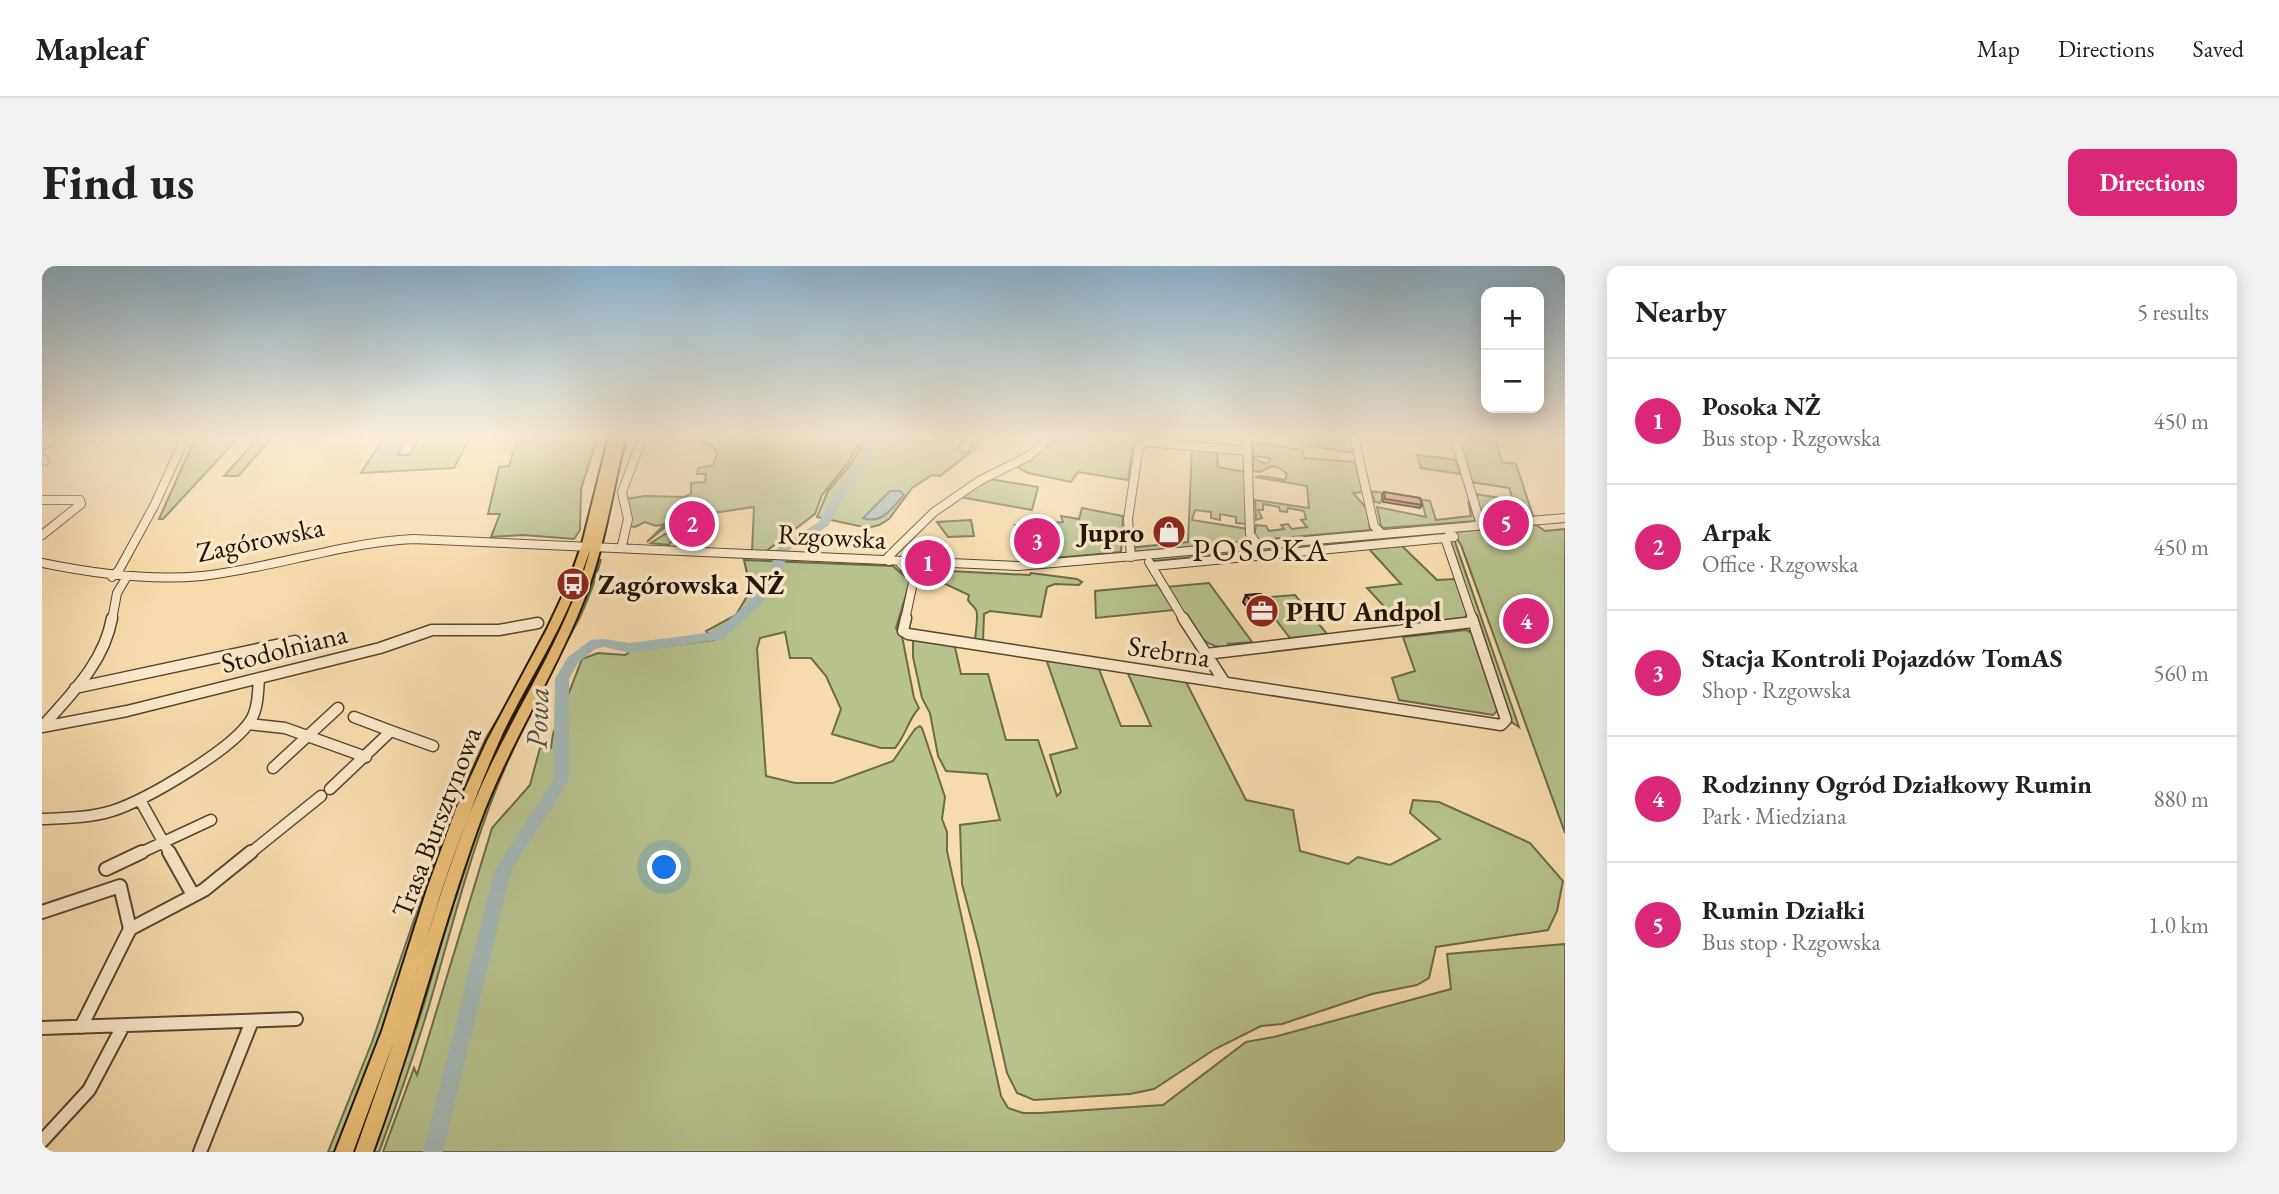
<!DOCTYPE html>
<meta charset="utf-8">
<style>
:root{--surface:#fff;--page:#f2f2f2;--text:#222;--muted:#767676;--line:#e0e0e0;--accent:#db2777}
body{margin:0;font-family:"EB Garamond",serif;background:var(--page);color:var(--text)}
.controls{position:absolute;right:21px;top:21px;display:grid;overflow:hidden;border-radius:14px;box-shadow:0 4px 18px #0003}
.controls button{width:63px;height:63px;display:grid;place-items:center;padding:0;border:0;border-bottom:2px solid var(--line);background:var(--surface);color:var(--text);font:35px sans-serif}
.you{position:absolute;left:623px;top:602px;width:24px;height:24px;margin:-18px;border:5px solid #fff;border-radius:50%;background:#1a73e8;box-shadow:0 0 0 10px #1a73e833}
.badge{display:grid;place-items:center;width:46px;height:46px;border-radius:50%;background:var(--accent);color:#fff;font-size:23px;font-weight:700}
.pin{position:absolute;translate:-50% -50%;border:4px solid #fff;box-shadow:0 2px 7px #0006}
.list{margin:0;padding:0;list-style:none}
h2{display:flex;justify-content:space-between;align-items:center;height:91px;margin:0;padding:0 28px;font-size:30px}
h2 small{font-size:23px;font-weight:400;color:var(--muted)}
.list li{display:grid;grid-template-columns:46px 1fr auto;gap:21px;align-items:center;box-sizing:border-box;height:126px;padding:0 28px;border-top:2px solid var(--line)}
.list b{display:block;font-size:26px;white-space:nowrap}
.list p{margin:0;font-size:23px;white-space:nowrap;color:var(--muted)}
.list em{font-size:23px;font-style:normal;color:var(--muted)}
.map{position:relative;flex:none;width:1523px;height:886px;overflow:hidden;border-radius:14px}
header{display:flex;align-items:center;gap:42px;box-sizing:border-box;height:98px;padding:0 35px;background:var(--surface);border-bottom:2px solid var(--line)}
header strong{font-size:33px}
nav{display:flex;gap:38px;margin-inline-start:auto;font-size:24px}
.intro{display:flex;align-items:center;justify-content:space-between;box-sizing:border-box;height:168px;padding:0 42px}
h1{margin:0;font-size:49px}
.button{padding:18px 32px;border-radius:14px;background:var(--accent);color:#fff;font-size:24px;font-weight:700}
main{display:flex;gap:42px;padding:0 42px}
aside{flex:1;background:var(--surface);border-radius:14px;box-shadow:0 4px 18px #0003}
.map>svg:first-child{display:block}
</style>
<header>
<strong>Mapleaf</strong>
<nav><a>Map</a><a>Directions</a><a>Saved</a></nav>
</header>
<div class="intro"><h1>Find us</h1><a class="button">Directions</a></div>
<main>
<div class="map">
<svg width="1523" height="886" viewBox="0 0 1523 886">
<rect width="100%" height="100%" fill="#f6dcac"/>
<filter id="stains"><feTurbulence type="fractalNoise" baseFrequency=".00286" numOctaves="4"/><feColorMatrix values="0 0 0 0 .2 0 0 0 0 .09 0 0 0 0 .02 0 0 0 .5 -.17"/></filter>
<radialGradient id="worn" r=".72"><stop offset=".6" stop-color="#630" stop-opacity="0"/><stop offset="1" stop-color="#630" stop-opacity=".3"/></radialGradient>
<path fill="#b7c28d" stroke="#6c6b4a" stroke-width="2" d="M154,170H198L121,253H117Z
M218,170H232L196,210H182Z
M343,170H366L355,189H367L378,170H429L412,202L319,207Z
M476,170H556L539,223L538,264L532,273L481,269L449,271L458,248H446L457,201L467,200Z
M648,170H821L806,197L780,229L773,248L723,286H710L712,241L664,248L660,265L638,261L627,279L609,277L623,268H632L637,260L657,261L650,251L627,258L605,276L623,258L614,260L603,256L593,261L587,260L583,233L603,230L643,231L649,228V217L663,216L664,208H655L656,202L671,199L676,187L671,181Z
M825,170H928L915,183L925,187L937,170H943L933,183L898,210L890,209L870,222L847,253L837,259L826,262L775,251L786,225L809,198Z
M1016,170H1086L1092,173L1086,214L1036,206L1029,216L986,207L973,200L990,192Z
M1259,170H1308L1312,187L1260,179Z
M1415,170H1452L1460,196L1474,198L1491,250L1439,255L1433,228L1471,234L1467,222L1429,216Z
M1210,176L1261,184L1262,192L1313,196L1321,226L1311,227L1326,244L1328,264L1216,274L1212,271L1214,259L1224,260L1227,265L1242,263L1239,259L1246,258L1250,263L1265,261L1259,254L1264,253L1262,245L1246,242L1245,246L1238,245L1237,241L1221,238V244H1216L1220,252L1214,254L1213,234L1267,242L1265,220L1213,211L1221,210L1243,214L1245,208C1232,197 1232,199 1218,206L1211,205V192L1223,198L1228,195V192L1211,190Z
M1150,182L1175,185L1176,201L1203,206L1204,258L1194,257V251L1178,248V254L1169,252V246L1153,244L1150,254L1206,263L1209,275L1091,286L1090,283L1095,281L1146,276Z
M1375,189L1414,194L1418,208L1379,202Z
M948,213L996,221L990,244L918,231Z
M1329,225L1388,235L1394,254L1429,250L1426,235L1434,255L1342,262L1339,260L1335,241L1384,251L1380,236L1341,229L1338,237L1333,236Z
M1040,242L1081,250L1079,286L989,294L984,286L1011,282L1005,269L977,270L973,259L1021,256L1019,250L1037,253Z
M929,254L932,270L906,271L895,256Z
M1493,258L1503,265L1523,263V567L1419,279L1411,266Z
M1399,265L1407,268L1110,295L1112,291Z
M1411,273L1413,276L1477,461L1468,455L1408,274Z
M1360,280L1395,314L1413,313L1425,349L1420,354L1360,360L1325,322L1359,318L1327,283Z
M559,293C554,313 546,334 537,353C506,410 477,466 453,526C426,595 408,668 387,740C372,789 355,838 337,886H330C348,838 366,790 381,741C402,669 421,598 448,528C479,446 531,375 559,293Z
M545,294L513,374L439,521L374,719L315,886H309L439,512Z
M702,294L851,300L868,315L854,362L860,370L872,432L877,442C866,454 864,469 853,482H839L790,468L799,443L784,410L769,392H748L743,366L718,372L715,383L724,510L753,517H791L851,495L873,463L878,460L880,462L903,531L900,553L905,566V585L959,830L966,842L981,847H999L1121,839L1204,776L1232,771L1409,723L1405,688L1523,678V886H341L372,802L375,809L450,562L488,519L498,482H509L511,468L540,393L556,387L583,389L589,385L671,374L664,365L694,349L715,313L705,307Z
M907,305L988,309L989,307L1035,313L1040,316L1037,319L1013,318L1005,321L999,351L948,345L942,348L941,376L933,375C933,368 937,349 934,344C932,340 928,338 926,334L927,329L901,317L896,312Z
M1167,317L1210,376L1186,378L1187,382C1176,382 1168,379 1160,373L1123,321Z
M1116,319L1132,344L1054,352L1053,325Z
M1253,329L1285,368L1248,372L1217,332Z
M1424,364L1432,368L1457,443L1451,449L1357,434L1350,412L1373,405L1361,371Z
M871,371L912,377L919,408H946L964,474H996L1015,530L1019,526L1008,489L1035,482L1003,390L1055,398L1079,460H1109L1084,403L1142,412L1204,534L1251,544L1258,585L1306,598L1316,591L1348,599L1398,573L1368,547L1371,534L1397,536L1488,577L1521,615L1515,645L1506,664L1394,681L1387,712L1375,719L1330,728L1240,758L1219,760L1173,783L1112,823L1088,828L992,834L975,827L965,807L937,682L920,618L918,559L958,554L945,508L904,505L896,490L888,447L880,432L871,391Z
M471,427C407,537 378,658 336,776C323,813 307,849 293,886H286L330,776L405,558L444,472Z"/>
<path fill="#a4b8b6" stroke="#6f7670" stroke-width="2" d="M848,225H858L862,229C850,242 840,259 821,252Z"/>
<g fill="none" stroke-linecap="round" stroke-linejoin="round">
<path fill="#a4b8b6" fill-rule="evenodd" d="M841,170H868L884,178L894,176V170H904V177L897,182L884,184L859,173L838,177L831,182L824,204L799,236L786,260L746,285L737,318L712,345L681,373L588,387L562,381L553,383L536,397L527,413V515L469,605L401,886H381L453,603L511,514L513,413L526,391L549,374L562,373L588,377L672,366L704,339L727,314L732,287L738,279L777,256L790,233L814,203L822,179L831,172Z"/>
<defs>
<path id="minor-far2" d="M50,170L55,175
M1205,170L1208,268L1216,280
M1312,170L1332,260L1340,268
M1412,170L1439,259
M0,179L24,170
M0,192L3,195
M0,234H38L39,238L0,269
M1405,263L1412,271L1403,272L1431,354
M580,279L586,253L580,226L601,170
M1089,291L1086,253L1097,180L1105,176L1205,185
M847,295L846,291L892,246L937,215L987,190L1010,170
M857,296L872,312L863,354
M1107,296L1142,354
M0,297C53,308 106,315 160,310C231,302 299,277 371,273L977,300L1523,252
M1111,300L1403,272
M70,311L77,304L112,240L144,170
M70,354L75,327L84,312"/>
<path id="minor-far1" d="M864,352L861,365L866,368L1459,459L1464,454L1430,352
M1141,352L1183,417
M1164,388L1431,356
M33,422L253,375
M312,451L349,465
M206,458L243,462L324,491
M0,461L85,445L278,397L338,382L390,364H457L496,357
M0,461C29,428 62,397 70,352
M231,502L296,442
M288,523L349,465L391,480
M98,534L128,588
M0,553C23,552 47,552 70,545C104,534 190,484 209,454C216,442 216,426 217,412
M96,588L169,554
M207,588L279,530"/>
<path id="minor" d="M127,586L151,629
M64,603L100,586
M0,646L78,620L88,663
M39,761L88,663L162,624L209,586
M0,762L254,753
M0,875L47,824L81,760
M158,886L210,755"/>
<path id="major" d="M567,170H575L573,178L576,170H584C570,225 563,281 542,334C512,411 465,481 437,559C398,667 371,778 331,886H313L352,775L311,886H293L340,765L385,623L414,543L445,475L505,363L526,318L540,278ZM549,281C528,361 482,429 447,503C412,577 390,656 366,734C392,647 419,561 456,478C473,439 496,403 515,365C529,338 539,310 549,281Z"/>
</defs>
<use href="#minor-far2" stroke="#564630" stroke-width="10"/>
<use href="#minor-far1" stroke="#564630" stroke-width="13"/>
<use href="#minor" stroke="#564630" stroke-width="16"/>
<use href="#major" stroke="#201406" stroke-width="4"/>
<use href="#minor-far2" stroke="#f9e8c9" stroke-width="8"/>
<use href="#minor-far1" stroke="#f9e8c9" stroke-width="10"/>
<use href="#minor" stroke="#f9e8c9" stroke-width="12"/>
<use href="#major" fill="#ebbe76" fill-rule="evenodd"/>
</g>
<path fill="#b7796c" stroke="#201406" stroke-width="2" d="M1342,226L1380,239L1378,242L1341,236L1340,229Z
M659,247V253L657,261H648L647,254Z
M987,264L1002,271L1000,278H988L985,270Z
M1219,328L1230,342L1227,348L1220,349L1213,340L1205,341L1201,336L1204,329Z"/>
<path fill="#956358" stroke="#201406" stroke-width="2" d="M659,247V253L657,261L656,255Z"/>
<path fill="#d58d7d" stroke="#201406" stroke-width="2" d="M1342,226L1378,232L1380,239L1343,233Z
M650,246L659,247L656,255L647,254Z
M998,263L1002,271L990,272L987,264Z
M1219,328L1230,342H1223L1216,334H1208L1204,329Z"/>
<linearGradient id="sky" x2="0" y2="1"><stop stop-color="#8db6d4"/><stop offset="0.58" stop-color="#fbefda"/><stop offset="1" stop-color="#fbefda" stop-opacity="0"/></linearGradient>
<rect width="1523" height="294" fill="url(#sky)"/>
<defs>
<symbol id="shop-disc" viewBox="-11 -11 22 22"><circle r="9.5" fill="#8f2418" stroke="#f9e8c9"/><path d="M-5-2.5h2.3a2.7 3.5 0 0 1 5.4 0H5L5.5 6h-11ZM-1.5-2.5h3a1.5 2.3 0 0 0-3 0Z" fill="#fff"/></symbol>
<symbol id="bus-disc" viewBox="-11 -11 22 22"><circle r="9.5" fill="#8f2418" stroke="#f9e8c9"/><path d="M-5-6H5V4H4V6H2V4H-2V6H-4V4H-5ZM-3.5-4V0h7V-4ZM-3.5 1.2v1.5H-2V1.2ZM2 1.2v1.5H3.5V1.2Z" fill="#fff"/></symbol>
<symbol id="office-disc" viewBox="-11 -11 22 22"><circle r="9.5" fill="#8f2418" stroke="#f9e8c9"/><path d="M-6-3h4V-5.5h4V-3h4V5H-6ZM-1-4.5V-3h2v-1.5ZM-6 0V1H6V0Z" fill="#fff"/></symbol>
</defs>
<g fill-rule="evenodd">
<use href="#shop-disc" x="1108" y="247" width="38" height="38"/>
<use href="#bus-disc" x="512" y="299" width="38" height="38"/>
<use href="#office-disc" x="1201" y="326" width="38" height="38"/>
</g>
<g text-anchor="middle" dominant-baseline="central" stroke-width="7" stroke-linejoin="round" paint-order="stroke">
<g font-size="28" font-weight="bold" fill="#201406" stroke="#f9e8c9" text-anchor="start">
<text x="1102" y="266" text-anchor="end">Jupro</text>
<text x="556" y="318">Zagórowska NŻ</text>
<text x="1244" y="345">PHU Andpol</text>
</g>
<g font-size="28" fill="#201406" stroke="#f9e8c9">
<text transform="translate(790 270) rotate(3)">Rzgowska</text>
<text transform="translate(218 273) rotate(-12)">Zagórowska</text>
<text transform="translate(242 382) rotate(-14)">Stodolniana</text>
<text transform="translate(1127 385) rotate(9)">Srebrna</text>
<text transform="translate(394 556) rotate(-69)">Trasa Bursztynowa</text>
</g>
<g font-size="30" font-style="italic" fill="#4e4d44" stroke="#f9e8c9">
<text transform="translate(495 452) rotate(-88)">Powa</text>
</g>
<g font-size="32" letter-spacing="2" fill="#201406" stroke="#f9e8c9">
<text x="1219" y="284">POSOKA</text>
</g>
</g>
<rect width="100%" height="100%" filter="url(#stains)"/>
<rect width="100%" height="100%" fill="url(#worn)"/>
</svg>
<div class="controls">
<button>+</button>
<button>−</button>
</div>
<div class="you"></div>
<div class="pin badge" style="left:886px;top:297px">1</div>
<div class="pin badge" style="left:650px;top:258px">2</div>
<div class="pin badge" style="left:995px;top:275px">3</div>
<div class="pin badge" style="left:1484px;top:355px">4</div>
<div class="pin badge" style="left:1464px;top:257px">5</div>
</div>
<aside>
<h2>Nearby<small>5 results</small></h2>
<ul class="list">
<li><span class="badge">1</span><div><b>Posoka NŻ</b><p>Bus stop · Rzgowska</p></div><em>450 m</em></li>
<li><span class="badge">2</span><div><b>Arpak</b><p>Office · Rzgowska</p></div><em>450 m</em></li>
<li><span class="badge">3</span><div><b>Stacja Kontroli Pojazdów TomAS</b><p>Shop · Rzgowska</p></div><em>560 m</em></li>
<li><span class="badge">4</span><div><b>Rodzinny Ogród Działkowy Rumin</b><p>Park · Miedziana</p></div><em>880 m</em></li>
<li><span class="badge">5</span><div><b>Rumin Działki</b><p>Bus stop · Rzgowska</p></div><em>1.0 km</em></li>
</ul>
</aside>
</main>
